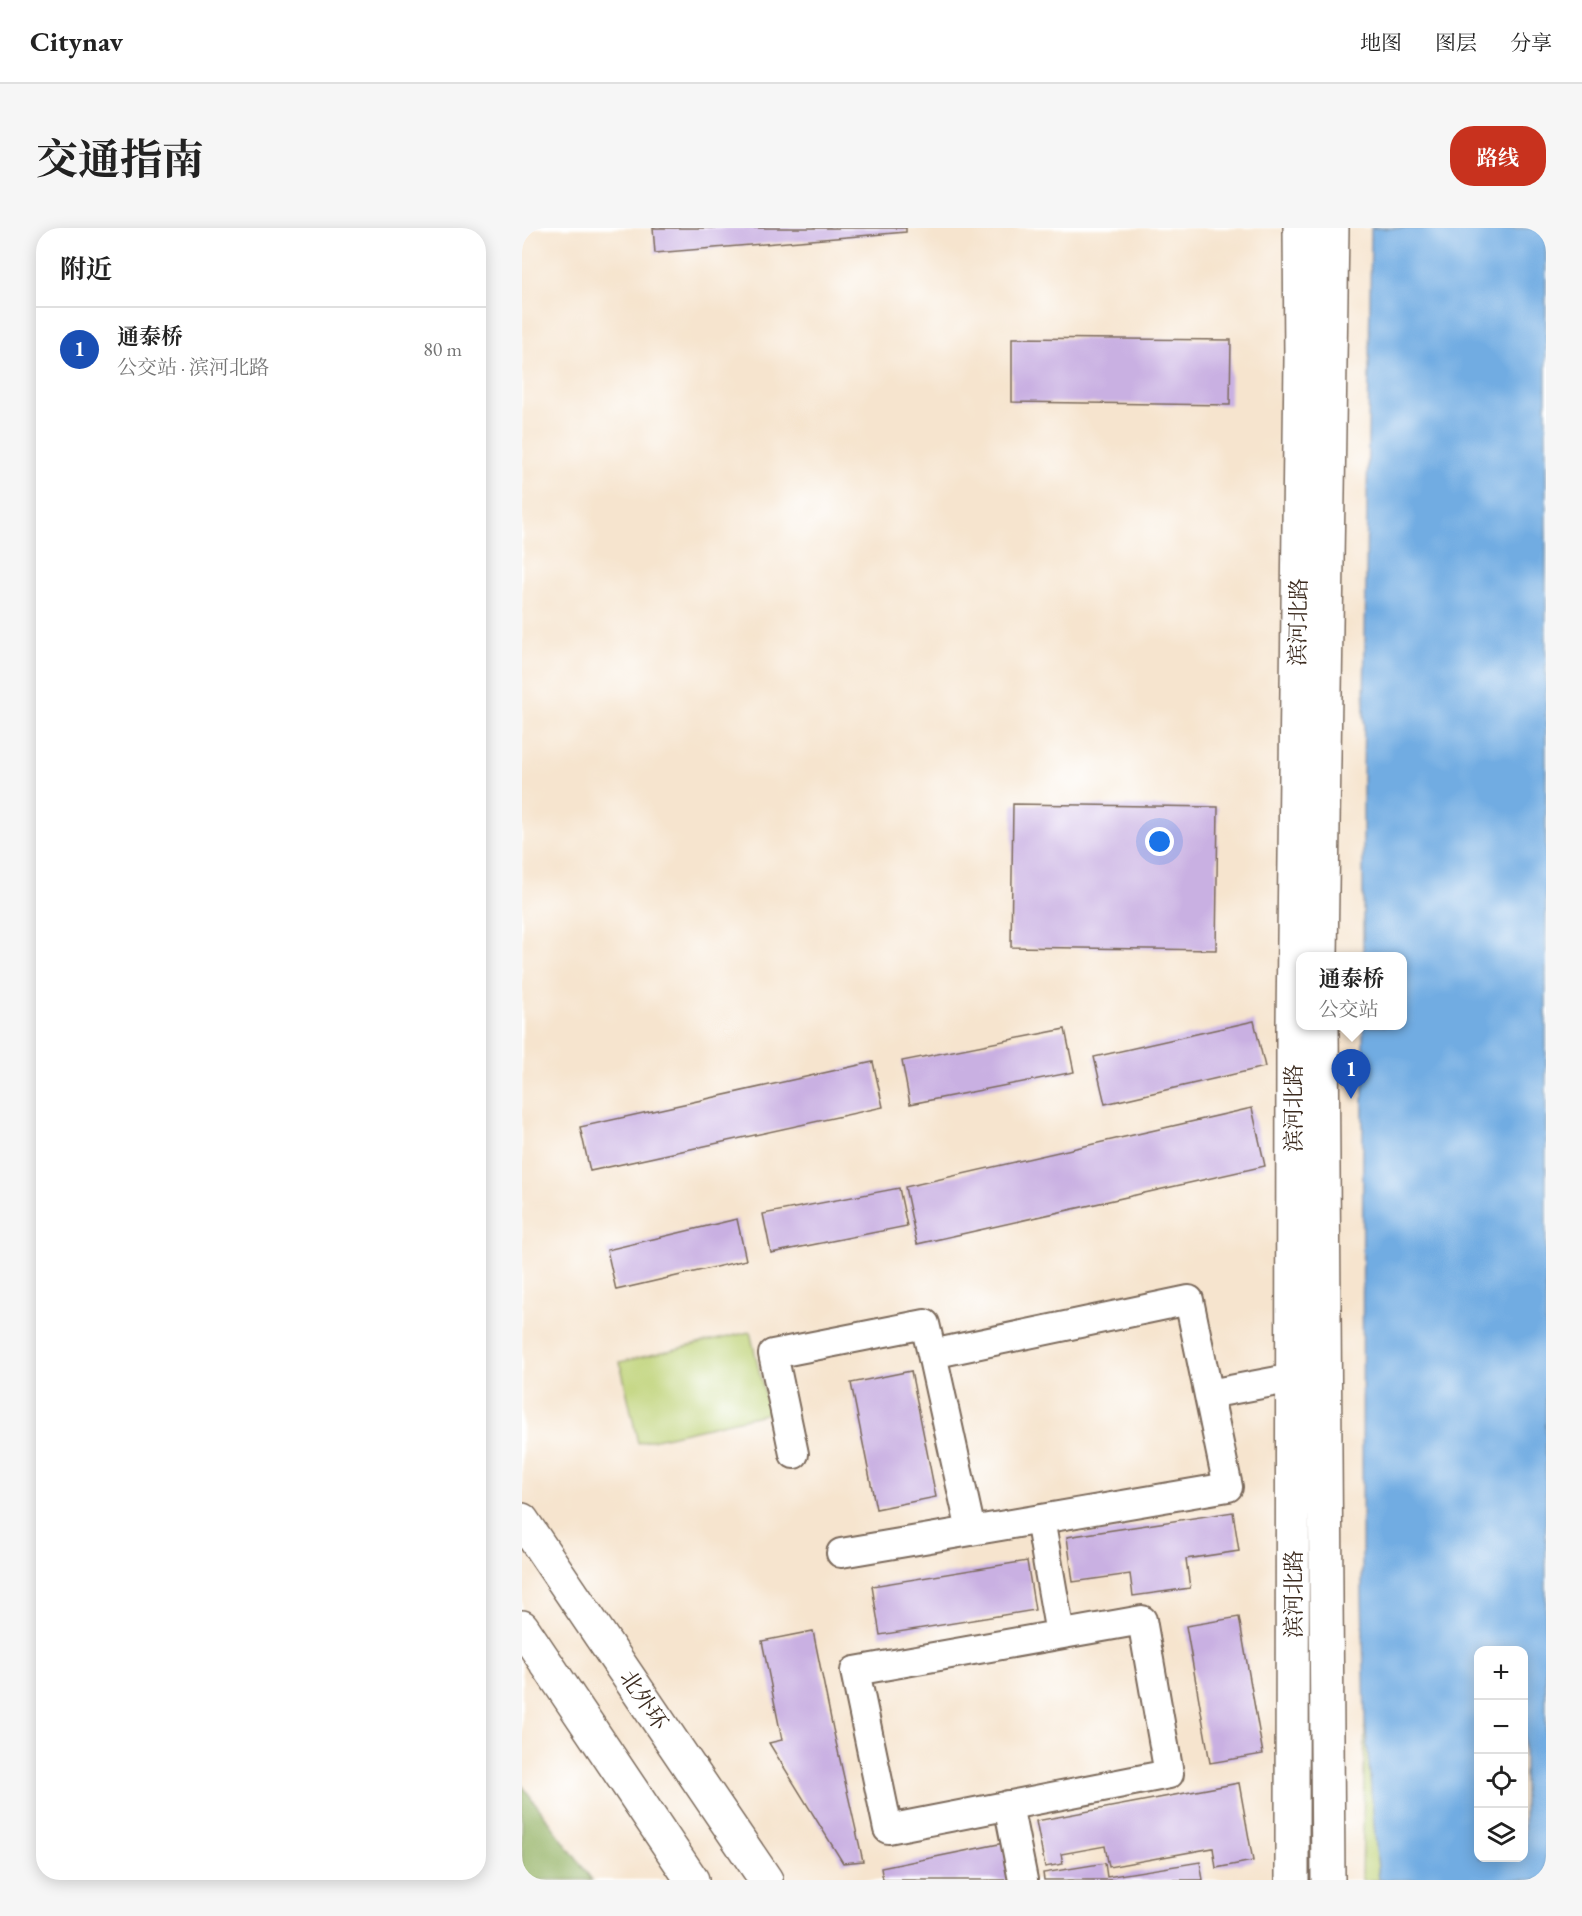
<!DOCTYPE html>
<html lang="zh">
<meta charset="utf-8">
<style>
:root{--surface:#fff;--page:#f6f6f6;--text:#222;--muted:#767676;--line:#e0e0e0;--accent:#c8321e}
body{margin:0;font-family:"EB Garamond","Noto Serif SC",serif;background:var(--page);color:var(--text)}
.controls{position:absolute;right:18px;bottom:18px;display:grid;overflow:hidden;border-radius:12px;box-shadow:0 3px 15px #0003}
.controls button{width:54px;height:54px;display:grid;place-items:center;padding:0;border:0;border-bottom:2px solid var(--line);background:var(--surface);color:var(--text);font:30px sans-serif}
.you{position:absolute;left:638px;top:614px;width:21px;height:21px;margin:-15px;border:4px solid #fff;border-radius:50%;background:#1a73e8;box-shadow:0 0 0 9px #1a73e833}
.badge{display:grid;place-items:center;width:39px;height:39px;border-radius:50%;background:var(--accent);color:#fff;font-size:20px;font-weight:700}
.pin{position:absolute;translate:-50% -50px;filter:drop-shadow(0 2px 3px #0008)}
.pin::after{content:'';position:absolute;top:32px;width:21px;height:18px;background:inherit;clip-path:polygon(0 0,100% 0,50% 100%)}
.popup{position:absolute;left:774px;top:724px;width:111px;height:78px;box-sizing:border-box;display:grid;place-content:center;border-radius:12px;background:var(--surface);filter:drop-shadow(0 2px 4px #0005);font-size:20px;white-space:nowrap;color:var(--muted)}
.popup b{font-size:22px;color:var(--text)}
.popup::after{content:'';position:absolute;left:50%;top:100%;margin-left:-12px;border:12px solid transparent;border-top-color:var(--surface)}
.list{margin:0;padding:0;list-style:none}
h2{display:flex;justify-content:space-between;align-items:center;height:78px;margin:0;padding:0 24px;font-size:26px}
h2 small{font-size:20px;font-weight:400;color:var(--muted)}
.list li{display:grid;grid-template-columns:39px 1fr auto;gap:18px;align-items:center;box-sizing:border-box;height:84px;padding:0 24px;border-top:2px solid var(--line)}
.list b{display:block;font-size:22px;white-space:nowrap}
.list p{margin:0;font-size:20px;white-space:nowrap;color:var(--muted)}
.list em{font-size:20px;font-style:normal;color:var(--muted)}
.icon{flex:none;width:33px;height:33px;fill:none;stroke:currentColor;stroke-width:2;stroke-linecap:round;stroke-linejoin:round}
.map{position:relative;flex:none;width:1024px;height:1652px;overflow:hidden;border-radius:24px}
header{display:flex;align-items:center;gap:36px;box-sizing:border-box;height:84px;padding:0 30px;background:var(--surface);border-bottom:2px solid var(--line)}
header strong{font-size:28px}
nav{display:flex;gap:33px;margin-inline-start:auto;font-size:21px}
.intro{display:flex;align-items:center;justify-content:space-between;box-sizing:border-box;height:144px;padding:0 36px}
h1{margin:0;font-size:42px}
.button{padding:15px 27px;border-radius:24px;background:var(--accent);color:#fff;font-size:21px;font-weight:700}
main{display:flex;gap:36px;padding:0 36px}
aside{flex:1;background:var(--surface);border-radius:24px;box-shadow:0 3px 15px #0003}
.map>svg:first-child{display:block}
</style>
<header>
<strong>Citynav</strong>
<nav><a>地图</a><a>图层</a><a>分享</a></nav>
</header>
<div class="intro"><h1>交通指南</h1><a class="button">路线</a></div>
<main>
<aside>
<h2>附近<small></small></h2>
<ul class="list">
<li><span class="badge" style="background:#1a4fb4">1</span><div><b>通泰桥</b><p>公交站 · 滨河北路</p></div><em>80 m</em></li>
</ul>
</aside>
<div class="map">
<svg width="1024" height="1652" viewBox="0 0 1024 1652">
<rect width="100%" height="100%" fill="#fff"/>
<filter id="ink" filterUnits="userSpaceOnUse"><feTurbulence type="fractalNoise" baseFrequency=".0167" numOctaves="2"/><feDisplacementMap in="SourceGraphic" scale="12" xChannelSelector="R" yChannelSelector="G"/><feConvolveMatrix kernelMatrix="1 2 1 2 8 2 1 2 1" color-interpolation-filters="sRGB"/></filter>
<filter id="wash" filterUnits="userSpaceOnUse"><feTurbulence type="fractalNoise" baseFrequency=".008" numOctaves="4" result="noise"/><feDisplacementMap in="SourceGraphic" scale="24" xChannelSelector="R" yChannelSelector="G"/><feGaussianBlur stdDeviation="1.35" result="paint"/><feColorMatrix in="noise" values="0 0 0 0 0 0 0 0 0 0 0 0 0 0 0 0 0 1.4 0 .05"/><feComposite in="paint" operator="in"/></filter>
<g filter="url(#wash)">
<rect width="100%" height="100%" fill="#f6e4ce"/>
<path fill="#bed276" stroke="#7c7e4a" stroke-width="1.5" d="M228,1104L247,1185L116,1215L98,1134Z
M843,1492L857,1652H840Z"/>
<path fill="#96b467" stroke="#686f42" stroke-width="1.5" d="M0,1557L70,1652H0Z"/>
<path fill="#71ace2" stroke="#566b80" stroke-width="1.5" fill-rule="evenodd" d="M849,0H1024V1652H857L843,1492L840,1366L841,798H880V728H841V551ZM957,1422H1002V1630H957Z"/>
<g id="blocks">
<path fill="#c9b0e2" d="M131,0H384V4L133,25Z
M490,110L709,112L708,177L490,174Z
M491,576L696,579L694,722L489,719Z
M732,793L743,839L583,876L572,829Z
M543,801L552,844L388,876L380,833Z
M351,834L361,879L68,943L58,899Z
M730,880L743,938L395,1016L383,959Z
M377,960L385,998L249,1025L241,986Z
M215,991L224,1032L94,1062L85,1022Z
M389,1143L414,1269L354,1281L329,1155Z
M711,1284L717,1323L664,1331L668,1360L611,1368L608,1346L551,1354L545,1309Z
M505,1333L513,1382L358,1407L350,1358Z
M717,1389L741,1526L688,1535L664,1398Z
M291,1403L311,1501L341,1633L321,1635L247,1515L260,1512L240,1413Z
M717,1555L731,1633L694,1640L691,1620L587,1639L583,1618L539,1626L541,1636L523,1639L514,1593Z
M482,1615L489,1652H361L359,1640Z
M678,1634L681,1652H522L521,1645L583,1635L585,1649Z"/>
</g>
</g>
<g filter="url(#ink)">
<use href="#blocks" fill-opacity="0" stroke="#7c6b5c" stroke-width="1.5"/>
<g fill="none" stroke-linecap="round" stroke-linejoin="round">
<defs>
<path id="minor" d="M687,1166L771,1150L791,1151
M272,1226L251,1126L403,1096L410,1126
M518,1291L538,1406
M319,1325L449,1303L410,1126L667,1072L706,1259L449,1303
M620,1392L647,1546L366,1601L333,1443Z
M486,1577L501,1652"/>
<path id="major" d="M799,728L810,0
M800,798L806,1652
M770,1652L771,795L779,130L778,0"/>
<path id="highway" d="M0,1292L244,1652
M0,1399L170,1652"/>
</defs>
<use href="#minor" stroke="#7c6b5c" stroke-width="32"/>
<use href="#major" stroke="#7c6b5c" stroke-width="36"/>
<use href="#highway" stroke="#7c6b5c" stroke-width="36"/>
<use href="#minor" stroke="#fff" stroke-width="28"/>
<use href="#major" stroke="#fff" stroke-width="33"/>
<use href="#highway" stroke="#fff" stroke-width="33"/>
</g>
</g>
<g text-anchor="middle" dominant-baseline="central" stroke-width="4.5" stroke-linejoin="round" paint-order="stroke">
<g font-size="22" fill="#3b2a1e" stroke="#fff">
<text transform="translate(776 394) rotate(-89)">滨河北路</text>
<text transform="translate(771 880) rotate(-90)">滨河北路</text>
<text transform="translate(771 1366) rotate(-90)">滨河北路</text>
<text transform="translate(122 1472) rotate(56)">北外环</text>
</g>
</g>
</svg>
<div class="controls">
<button>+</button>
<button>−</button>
<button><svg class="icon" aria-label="locate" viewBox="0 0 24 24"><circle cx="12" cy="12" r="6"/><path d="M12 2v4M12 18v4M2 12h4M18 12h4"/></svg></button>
<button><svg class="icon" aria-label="layers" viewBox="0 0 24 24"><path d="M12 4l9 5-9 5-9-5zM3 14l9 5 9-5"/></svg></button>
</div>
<div class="you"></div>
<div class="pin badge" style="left:829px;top:871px;background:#1a4fb4">1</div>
<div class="popup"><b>通泰桥</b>公交站</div>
</div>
</main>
